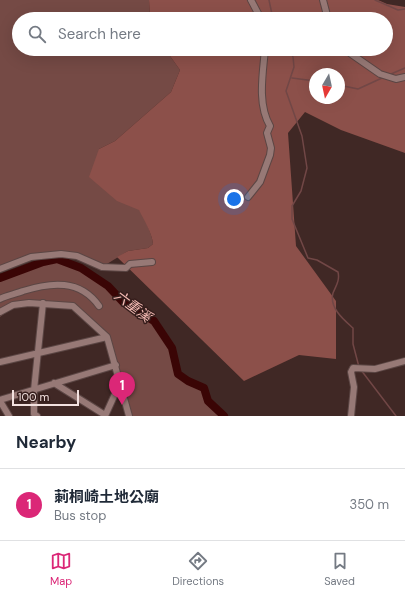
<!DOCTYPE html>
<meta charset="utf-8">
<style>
:root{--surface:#fff;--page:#f6f6f7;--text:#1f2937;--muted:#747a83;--line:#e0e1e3;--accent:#db2777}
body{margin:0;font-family:"DM Sans","Noto Sans TC",sans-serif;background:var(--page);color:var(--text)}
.compass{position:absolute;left:309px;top:68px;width:36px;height:36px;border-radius:50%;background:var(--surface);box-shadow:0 4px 16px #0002;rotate:189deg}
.scale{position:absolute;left:12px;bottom:10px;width:67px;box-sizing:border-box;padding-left:4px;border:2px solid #f2e1df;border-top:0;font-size:11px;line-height:14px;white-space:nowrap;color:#f2e1df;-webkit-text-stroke:3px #361e1c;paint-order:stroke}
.you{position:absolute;left:234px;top:199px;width:14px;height:14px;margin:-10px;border:3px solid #fff;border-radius:50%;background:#1a73e8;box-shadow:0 0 0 6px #1a73e833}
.badge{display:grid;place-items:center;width:26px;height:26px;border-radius:50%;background:var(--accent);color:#fff;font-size:13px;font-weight:700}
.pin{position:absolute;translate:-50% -33px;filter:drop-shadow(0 1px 2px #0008)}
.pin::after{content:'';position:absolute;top:21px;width:14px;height:12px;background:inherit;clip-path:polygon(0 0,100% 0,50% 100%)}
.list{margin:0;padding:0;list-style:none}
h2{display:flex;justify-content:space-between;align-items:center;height:52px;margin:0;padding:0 16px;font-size:17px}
h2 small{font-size:13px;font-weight:400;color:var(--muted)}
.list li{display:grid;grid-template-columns:26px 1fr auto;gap:12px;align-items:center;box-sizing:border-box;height:72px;padding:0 16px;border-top:1px solid var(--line)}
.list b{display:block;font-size:15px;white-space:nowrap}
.list p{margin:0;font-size:13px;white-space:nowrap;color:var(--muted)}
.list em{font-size:13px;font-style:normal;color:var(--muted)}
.icon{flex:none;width:22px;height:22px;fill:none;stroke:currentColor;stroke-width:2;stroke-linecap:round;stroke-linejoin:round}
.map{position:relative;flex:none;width:405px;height:416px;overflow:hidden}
.search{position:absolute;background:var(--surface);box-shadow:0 4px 16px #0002;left:12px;right:12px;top:12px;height:44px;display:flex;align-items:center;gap:10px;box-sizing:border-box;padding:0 14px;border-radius:22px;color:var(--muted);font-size:15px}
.sheet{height:124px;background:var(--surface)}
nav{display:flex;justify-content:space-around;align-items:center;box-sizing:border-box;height:56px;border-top:1px solid var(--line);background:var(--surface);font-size:11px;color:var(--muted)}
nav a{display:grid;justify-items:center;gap:2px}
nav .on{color:var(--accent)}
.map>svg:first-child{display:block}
</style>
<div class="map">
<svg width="405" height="416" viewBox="0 0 405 416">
<rect width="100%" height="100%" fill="#402825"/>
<path fill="#754a45" d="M0,0H149L150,19H19V49H165L180,70L171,92L115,141L99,149C114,171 151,219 153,244L148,248L128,251L102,267L77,256L49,255L0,271Z
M57,259L81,268L108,286L123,302L154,321L172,348L178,374L187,381L204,388L208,401L224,416H131L112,344C107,336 84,314 75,311C61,304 28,302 13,308C9,310 4,314 0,317V278L43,262Z"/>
<path fill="#8c504a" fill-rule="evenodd" d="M149,0H378L387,4L405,7V153L341,130L305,112L288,133L296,246L336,301V359L299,355L244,381L117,257L128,251L148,248L153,244C152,233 144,220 139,210L117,201L89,177L99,149L115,141L171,92L180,70L165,49H386V19H150ZM315,74H339V98H315Z"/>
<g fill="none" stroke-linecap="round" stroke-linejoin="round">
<path stroke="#714746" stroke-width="1.5" d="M269,0L273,19
M375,0L398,10L405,9
M289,49L293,57L294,67L286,91L302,136L307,168L301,191L292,206V219L308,258L317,260L338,272C340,280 336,286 333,293C329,308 344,320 353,328V344L359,367
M391,74L405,68
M292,78L315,81
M339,85L358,89L382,78
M361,370L396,416"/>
<path stroke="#3a0505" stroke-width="8" d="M0,278L43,262L57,259L81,268L108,286L123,302L154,321L172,348L178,374L188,381L204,388L208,401L224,416"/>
<defs>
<path id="minor" d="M251,0L261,19
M323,0L328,19
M344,49L380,74L396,79L405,77
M248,197L260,182L270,155L271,148L267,133L270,126C257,104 263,73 265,49
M0,269L31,257L61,254L77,256L102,267L126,268L130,264L152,262
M0,299C7,295 16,294 23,291C51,282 80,279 99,306
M0,312L13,305L29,303L73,306L107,337L129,416
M0,362L107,337
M54,383L105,415
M0,400L116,365
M0,401L9,416
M37,416L34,414V390L43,303
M105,416L120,383
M351,416L354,387L351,372L353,368L375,369L405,361"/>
</defs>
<use href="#minor" stroke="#5b4644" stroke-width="8"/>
<use href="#minor" stroke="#977976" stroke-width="6"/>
</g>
<g text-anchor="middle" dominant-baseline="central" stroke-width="3" stroke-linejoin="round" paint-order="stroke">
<g font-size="14" font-style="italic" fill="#f8beb7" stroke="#361e1c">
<text transform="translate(133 306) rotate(37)">六重溪</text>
</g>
</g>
</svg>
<svg class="compass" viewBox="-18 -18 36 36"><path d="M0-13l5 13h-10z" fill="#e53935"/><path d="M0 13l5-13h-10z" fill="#747a83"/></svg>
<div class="scale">100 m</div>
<div class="you"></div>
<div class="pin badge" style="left:122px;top:405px">1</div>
<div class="search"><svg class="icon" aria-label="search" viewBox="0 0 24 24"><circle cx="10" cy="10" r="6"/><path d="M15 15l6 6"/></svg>Search here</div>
</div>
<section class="sheet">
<h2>Nearby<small></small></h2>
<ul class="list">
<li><span class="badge">1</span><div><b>莿桐崎土地公廟</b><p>Bus stop</p></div><em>350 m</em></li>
</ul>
</section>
<nav>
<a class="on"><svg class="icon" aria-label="map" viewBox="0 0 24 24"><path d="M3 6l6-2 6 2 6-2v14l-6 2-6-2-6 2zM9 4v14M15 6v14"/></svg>Map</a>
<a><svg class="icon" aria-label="directions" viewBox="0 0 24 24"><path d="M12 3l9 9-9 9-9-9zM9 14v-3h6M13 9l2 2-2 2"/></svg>Directions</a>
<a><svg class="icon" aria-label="saved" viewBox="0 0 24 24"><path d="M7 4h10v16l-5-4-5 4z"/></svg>Saved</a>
</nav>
